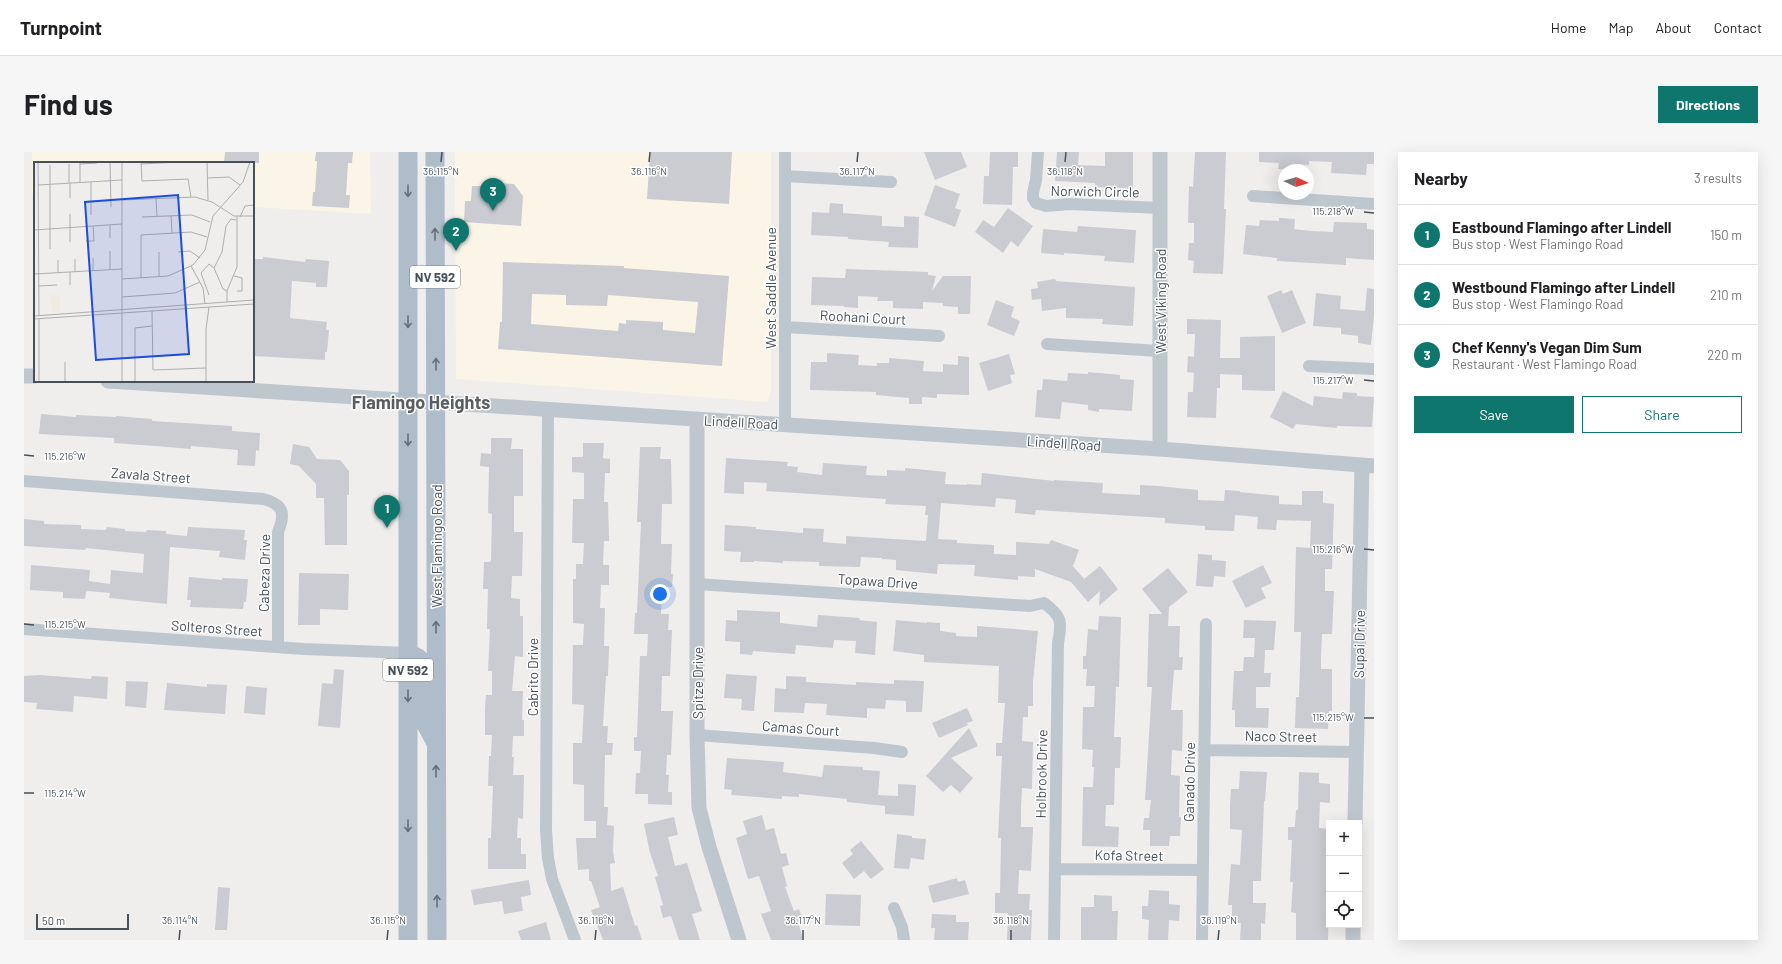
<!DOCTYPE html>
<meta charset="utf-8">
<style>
:root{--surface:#fff;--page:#f6f6f6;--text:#202124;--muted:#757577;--line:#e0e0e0;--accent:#0f766e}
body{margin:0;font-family:Barlow,sans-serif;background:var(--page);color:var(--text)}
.controls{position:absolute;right:12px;bottom:12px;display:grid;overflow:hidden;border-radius:0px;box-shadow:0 4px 16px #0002}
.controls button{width:36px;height:36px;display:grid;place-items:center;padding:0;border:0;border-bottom:1px solid var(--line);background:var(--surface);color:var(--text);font:20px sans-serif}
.compass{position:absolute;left:1254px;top:12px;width:36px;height:36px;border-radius:50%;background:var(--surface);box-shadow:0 4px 16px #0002;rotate:94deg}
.scale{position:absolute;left:12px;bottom:10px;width:93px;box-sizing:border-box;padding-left:4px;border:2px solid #475059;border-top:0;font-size:11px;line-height:14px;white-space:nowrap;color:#475059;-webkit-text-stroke:3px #fff;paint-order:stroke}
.you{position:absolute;left:636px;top:442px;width:14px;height:14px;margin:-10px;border:3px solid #fff;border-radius:50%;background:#1a73e8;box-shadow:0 0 0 6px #1a73e833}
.badge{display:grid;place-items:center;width:26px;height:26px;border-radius:50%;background:var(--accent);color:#fff;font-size:13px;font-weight:700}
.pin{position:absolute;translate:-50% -33px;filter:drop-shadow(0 1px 2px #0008)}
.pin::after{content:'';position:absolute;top:21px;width:14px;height:12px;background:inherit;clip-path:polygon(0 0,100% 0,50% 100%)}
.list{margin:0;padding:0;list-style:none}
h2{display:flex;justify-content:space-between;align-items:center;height:52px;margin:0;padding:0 16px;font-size:17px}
h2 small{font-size:13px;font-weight:400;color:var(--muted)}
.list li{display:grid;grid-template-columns:26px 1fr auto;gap:12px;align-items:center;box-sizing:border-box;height:60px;padding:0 16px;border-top:1px solid var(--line)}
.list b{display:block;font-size:15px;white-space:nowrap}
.list p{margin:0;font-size:13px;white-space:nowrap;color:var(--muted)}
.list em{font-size:13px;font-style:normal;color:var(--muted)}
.actions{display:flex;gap:8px;padding:12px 16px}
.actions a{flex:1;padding:9px 0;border:1px solid var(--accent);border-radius:0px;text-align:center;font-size:14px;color:var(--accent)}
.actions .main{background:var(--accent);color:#fff}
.icon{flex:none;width:22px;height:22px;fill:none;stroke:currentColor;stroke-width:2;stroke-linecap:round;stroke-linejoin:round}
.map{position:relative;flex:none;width:1350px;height:788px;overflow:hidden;border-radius:0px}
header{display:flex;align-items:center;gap:24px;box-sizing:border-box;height:56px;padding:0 20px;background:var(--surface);border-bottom:1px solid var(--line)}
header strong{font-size:19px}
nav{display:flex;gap:22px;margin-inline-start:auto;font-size:14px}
.intro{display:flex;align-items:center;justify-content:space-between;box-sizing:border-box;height:96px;padding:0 24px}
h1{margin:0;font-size:28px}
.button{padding:10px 18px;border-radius:0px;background:var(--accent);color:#fff;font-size:14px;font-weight:700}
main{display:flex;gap:24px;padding:0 24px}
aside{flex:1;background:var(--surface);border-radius:0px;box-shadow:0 4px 16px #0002}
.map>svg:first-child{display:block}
</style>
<header>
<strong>Turnpoint</strong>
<nav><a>Home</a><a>Map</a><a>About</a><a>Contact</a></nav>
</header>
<div class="intro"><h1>Find us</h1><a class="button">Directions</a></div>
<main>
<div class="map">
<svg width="1350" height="788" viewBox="0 0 1350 788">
<rect width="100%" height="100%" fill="#f0eded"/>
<path fill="#faf5e7" d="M8,0H346L347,62L229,55V11H11V42H8Z
M431,0H747V239L743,250L432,227Z"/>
<path fill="#caccd2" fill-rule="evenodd" d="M201,0H235V11H200Z
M292,0H329L328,11H324L322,43H326L325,56L288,54L289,40H291L293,9H291Z
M626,0H708L705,52L623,47Z
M900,0H937L943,15L911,28Z
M966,0H994V15H989L988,53L959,52L960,24H965Z
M1033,0H1055L1054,13L1081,14V0H1109V37L1071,35V31L1031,29Z
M1171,0H1202L1200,57H1202L1199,122L1169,121L1170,109L1164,108L1165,91H1170V71H1164L1165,34L1169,35Z
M1235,0H1350V12H1343L1342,23L1307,21L1308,10L1285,9V13L1271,12L1270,18L1254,17L1255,11L1235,10Z
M461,30L490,32L499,44L497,74L440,70L441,49H447L448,34H460Z
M911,33L936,42L931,56L937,58L931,75L900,63Z
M806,51L819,52V61L858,64V74L880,75V64L895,65L894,96L864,95L865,90L824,87V85L787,83L788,60L805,61Z
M984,56L1009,74L994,95L987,89L979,101L951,80L959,68L970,75Z
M1255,66L1271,67L1270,77L1286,79L1309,80L1310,70L1343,71V77L1350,78V108L1322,106V113L1253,109V106L1219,102L1222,73L1235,74L1236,68L1255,69Z
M1054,74L1112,78L1110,111L1080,109L1081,104L1040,101V103L1017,101L1019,77L1053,80Z
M239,105L281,110L282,107L305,109L303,135H292V131L268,129L266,166L303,170L302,178H305L303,200H301V208L229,204V110H231V107H239Z
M479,110L600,114V116L705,124L698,214L474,197L476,170H478ZM508,142L542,143V153L583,154L584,143L674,150L671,181L639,178V170L602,168V172L595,171L594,179L507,172Z
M822,117L904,120V123L912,124L908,139L919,124H947L946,162H934V155L919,154V151L899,150V157L869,156V149H853L854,145L834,144V156L820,155V154L787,153L788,125L821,126Z
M1031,127L1032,129L1111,135L1109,174L1078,172L1079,167L1042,166V156L1018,159L1017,147L1008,148L1007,137L1014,136L1013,130Z
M1343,136L1350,137V164L1347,193L1334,191V184L1317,182V176L1289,174L1292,141L1317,144L1316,157L1341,159Z
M1257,138L1259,142L1268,138L1282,171L1258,181L1243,144Z
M972,148L990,155L987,165L996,169L990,184L963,173Z
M1163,167L1197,168L1196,206H1216V185L1251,184V239L1218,238V223L1196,222V236H1193L1192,266L1163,265L1164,240H1169L1170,221L1163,220L1164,204L1170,205L1171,182H1163Z
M803,201L835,203L834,213L853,214V211H865V206L900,209L899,219L919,220V212L934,213V204L945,205V243L913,242V246L898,245V252H885V246L852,243V240L786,238L787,210H803Z
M985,202L991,222L986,223L988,231L964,239L955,211Z
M1064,220L1096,223V227L1110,228L1108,259L1075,257V260L1064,258V253L1038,250L1036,267L1011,265L1013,238H1018L1019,227L1043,229L1044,221L1064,222Z
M1259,239L1289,254L1290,244L1318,247L1319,240L1333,241V244L1350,245L1348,275L1313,274V276L1272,272L1269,277L1246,265Z
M17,262L52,265V263L92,265V264L128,267V269L208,274V279L236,281L235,299L232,298L231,314L213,313L214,298L167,294V297L131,294L90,291V286L15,282Z
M467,286H488L487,297H499V344H490V380H499L498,424H488L487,446L496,447V464H499V505L491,504L488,539H499L498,568H500V584H489L488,605H490L489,623H500L499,667L494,666L493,686H497V702H502V717H464V686H467L469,634H464L465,604H467L468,583H461V556L462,543H468V519H464L466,477H463L464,437H459L460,410H466L467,408L468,362L464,361L465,315L456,314L457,301L467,302Z
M559,291H580L579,306L586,307V321H581L580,350H584L585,389H580L579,413H585V433H577L576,456H581L580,494H585L584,524H582L579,574H584L583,591H589L588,603H581L580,655H584L583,673L590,674L589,699L591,711L586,712L587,739L599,735L611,774L613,773L618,788H579L567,758L576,755L567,729H565V717L554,718L552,686H572V669H560V633L549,632V591H558L560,553L548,552L549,493H559L560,472L549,471V427H552V412H559L560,391H548L549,347H560V321L548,320V305H559Z
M269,292L285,295L293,307L316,308L325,319V343H323V393H301L300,346H292V332L275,314L266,312Z
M616,295H637L636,307H647L648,352H638L637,392H648L647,422H649L648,435H638L637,462H645L644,478H648L646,524H638L637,559H649L647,603H643L642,623H645L644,640H648V653L624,652V642H611L612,621H616L617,599H610V585H613L616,504H623L624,482H610L611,461H613L617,370H613Z
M702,306L764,310L763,314L774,315L773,320L798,323L799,311L843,314L842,323L863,324V318L881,319V316L893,317L922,320L921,332L943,333V332L957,333L958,321L1030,329V328L1079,331L1078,341L1116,343V333L1134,334L1174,338V348L1200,349L1201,338L1216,339V340L1255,344V352L1278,353V339H1299V351L1310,352L1308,417H1301V439H1310L1308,482H1298L1297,506V517H1308V559H1305L1304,577L1271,576L1272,545H1275L1277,480H1270L1272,395L1286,396L1287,369L1253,368L1252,378L1233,377L1234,365L1211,363L1210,379L1181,378V374L1141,371V366L1012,358L1011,363L991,361L992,348L972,346L971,355L917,351L914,387L933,388V391L970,393V402L992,403V390L1025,392L1027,388L1055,398L1049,414L1060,427L1076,414L1094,437L1075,454L1076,439L1064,450L1047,430L1011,417V425L994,424V428L950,424L951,413L914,412L913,422L872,418V408L858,407V406L837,405L836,415L795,414V410L759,409V411L730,409V410H716L717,400L700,399L701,373L732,375V377L779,381V376L800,377L799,390L822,392V384L902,389L904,363H901L902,354L861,352L862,347L742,339L743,331L720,330V342L700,341Z
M0,367L20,369V372L57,373V377L82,378L83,375L101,377V379L122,380L123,378L142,379V382L163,384L164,375L221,378L220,388H223L221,408L195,405L196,399L146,395L143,452L85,446L86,441L64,439L62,440L61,447L39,446V440L6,438L7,413L66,418L65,429L86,432L87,418L119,421L120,402L62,396L61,398L0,394Z
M1174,402L1188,403V408L1202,409L1201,425L1190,424L1189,435L1172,434Z
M1239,413L1248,431L1237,436L1242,446L1222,456L1208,429Z
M1144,416L1164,440L1145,455L1144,474H1156L1155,505H1159L1158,518H1150L1147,558H1159L1158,599L1148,598L1147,623L1156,624L1155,665H1157L1156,684H1146L1145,694H1126V678H1119L1120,666H1125L1127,648H1121L1128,535H1123L1125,462H1138L1118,437Z
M275,421L325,422L324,458L296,457V473H274Z
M165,425L198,428V426L224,427L222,450H220L219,457L166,455L167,448H163Z
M713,458L756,460V471L793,475L794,463L836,466L835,468L853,470L851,503L831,501L832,489L810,488L809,496L772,493L771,502L729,499L728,503L716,502V490L701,489L702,468L713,469Z
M1075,464L1097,465L1095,535H1092L1090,585H1097L1096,616H1091L1090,653H1082L1081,674L1095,675L1094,695L1058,694L1059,635H1069L1070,615H1068L1069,598L1058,597L1059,555H1070L1071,534H1062L1063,517H1059V504H1062L1064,477L1074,478Z
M872,468L903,471V470L916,471V479L932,481V484L953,485V474L1014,479L1009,530V554H1004V565H999L998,589L1009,590L1008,637L998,636L997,656V675H1009L1007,719L995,718L994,742H1006L1005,758H1008L1007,788H983L984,761H971V741H976L977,686H974L978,604H972V591H978L981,551H974L975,514L900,510V503L869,499Z
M1220,468L1252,469L1250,498H1241L1240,521H1247L1246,535H1232V556H1245L1244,576L1211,575V558H1208L1210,519H1219L1220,505H1230L1231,486H1219Z
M310,517L320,518L316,576L294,574L298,531L309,532Z
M702,522L733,524L730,559L717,558L718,547L700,546Z
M15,523L67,527L68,524L84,525L83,547L50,544L49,560L12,557L13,551L0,550V524Z
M762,524L782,525V530L832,533V530L870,532V528L900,529L898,560H882V549L862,548L861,557L843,556V566L802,563L803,552L781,551L780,561L750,560L751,536L762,537Z
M102,529L124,530L122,556L101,554Z
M143,531L183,535V532L203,533L201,562L140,558Z
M222,534L243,536L241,563L220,561Z
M943,556L949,569L943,571L944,573L915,586L908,571Z
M945,576L954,594L927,606L949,626L936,641L927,633L919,640L902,624Z
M703,606L760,610L759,620L798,625L800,613L839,615V618L856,619L854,643L874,644V632L892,633L890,664L861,662V654L823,650V647L775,642V645L758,644V647L707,643L708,638L700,637Z
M1216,619L1243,620L1241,649H1240L1237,729H1229V751H1242L1241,772L1237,771V788H1216L1217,771H1208V753H1204L1207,712L1216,713L1218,678L1206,677V652L1207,637H1215Z
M1275,620L1295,621V631L1306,632V651L1296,650L1295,676L1305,677V711L1302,757H1305L1304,788H1272V761L1267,760L1269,730H1266L1268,688H1264V675H1271L1272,658H1274Z
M738,663L742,678L750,676L757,702L762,701L765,713L758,715L763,734L761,735L770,759L775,757L779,768L774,769L779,788H747L737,762L747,759L735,724L724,727L712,686L723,682L719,669Z
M650,665L654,683L644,685L651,714L663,711L678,759L668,762L676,788H655L647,764L639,766L636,754L639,753L631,725L634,724L626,701L620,672Z
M873,682L888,684V686L902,687L900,708L887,706L885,717L870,716Z
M837,689L860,717L847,727L840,719L830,727L818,711L829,702L826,698Z
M933,726L934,730L941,728L945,742L909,751L904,734Z
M505,728L507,743L497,745L499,759L480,762L478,749L450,753L447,738Z
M194,735L206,736L203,778H191Z
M1125,738L1145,739V752L1156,753L1155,769L1145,768L1144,788H1124L1125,768L1118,767V754H1124Z
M802,742L837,743L836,774L801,773Z
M1070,743L1088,744V759H1094L1093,788H1057V755H1070Z
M908,762L932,763V770H945L944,788H910L911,776H907Z
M522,770L527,788H497L494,779Z"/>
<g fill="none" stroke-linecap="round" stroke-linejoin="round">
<path stroke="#bfc7ce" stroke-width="12" d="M1014,0L1012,28L1009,41V46L1012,51L1022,54L1045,52L1136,56
M761,24L867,30
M1229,44L1350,52
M761,175L915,184
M1023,192L1136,199
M1285,214L1350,217
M524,258L522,678L524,706L528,727L551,788
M761,273V0
M0,329L239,347C259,352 262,361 254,380V495
M673,432L1006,454L1020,451C1038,464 1038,470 1034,491L1030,788
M0,477L280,497L384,501
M673,583L850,596L878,600
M1180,598L1333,600
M1031,717L1179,718
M870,756L878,775L880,788
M1178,788L1182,472"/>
<path stroke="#bfc7ce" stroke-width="15" d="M1136,0V297
M0,224H11
M84,229L1136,297L1350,314
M673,267V583L675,656L685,695L715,788
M1331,671L1338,313
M1329,788V773"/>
<path stroke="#afbcca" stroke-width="19" d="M384,0V788
M411,0L413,788
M384,501L394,506L397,509L398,565L411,589"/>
</g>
<defs><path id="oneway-shaft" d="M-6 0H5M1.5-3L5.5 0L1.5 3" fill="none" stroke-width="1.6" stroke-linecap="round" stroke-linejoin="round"/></defs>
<g stroke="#66707b">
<use href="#oneway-shaft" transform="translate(384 39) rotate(90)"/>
<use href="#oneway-shaft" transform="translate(411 82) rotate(-90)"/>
<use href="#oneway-shaft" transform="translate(384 170) rotate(90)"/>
<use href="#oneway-shaft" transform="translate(412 212) rotate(-90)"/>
<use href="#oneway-shaft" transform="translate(384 288) rotate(90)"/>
<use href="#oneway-shaft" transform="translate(412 475) rotate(-90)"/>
<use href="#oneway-shaft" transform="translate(384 544) rotate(90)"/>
<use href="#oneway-shaft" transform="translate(412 619) rotate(-90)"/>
<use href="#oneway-shaft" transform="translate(384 674) rotate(90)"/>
<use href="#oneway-shaft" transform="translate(413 749) rotate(-90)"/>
</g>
<path fill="none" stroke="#475059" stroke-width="1.5" d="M417,10L418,0M625,10L626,0M833,10L834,0M1041,10L1042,0M1340,60L1350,61M1340,228L1350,229M0,303L10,304M1340,397L1350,398M0,472L10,473M1340,566H1350M0,641H10M155,788L156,778M363,788L364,778M571,788L572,778M779,788V778M987,788V778M1194,788L1195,778"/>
<g text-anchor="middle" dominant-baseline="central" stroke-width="3" stroke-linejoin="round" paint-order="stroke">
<g fill="#fff" stroke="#7e848b" stroke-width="1">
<rect x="386" y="114" width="50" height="22" rx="3"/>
<rect x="359" y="507" width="50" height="22" rx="3"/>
</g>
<g font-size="13" font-weight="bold" fill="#475059">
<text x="411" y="125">NV 592</text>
<text x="384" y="518">NV 592</text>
</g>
<g font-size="14" fill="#475059" stroke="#fff">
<text transform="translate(1071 39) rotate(1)">Norwich Circle</text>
<text transform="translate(746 136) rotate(-90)">West Saddle Avenue</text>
<text transform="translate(1136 149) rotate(-90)">West Viking Road</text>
<text transform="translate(839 165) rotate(3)">Roohani Court</text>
<text transform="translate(717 270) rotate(3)">Lindell Road</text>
<text transform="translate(1040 291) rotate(4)">Lindell Road</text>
<text transform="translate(127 323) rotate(4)">Zavala Street</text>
<text transform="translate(412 394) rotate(-90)">West Flamingo Road</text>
<text transform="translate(240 421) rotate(-89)">Cabeza Drive</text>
<text transform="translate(854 429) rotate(4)">Topawa Drive</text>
<text transform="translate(193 476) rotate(4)">Solteros Street</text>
<text transform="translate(1335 492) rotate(-89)">Supai Drive</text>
<text transform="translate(508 525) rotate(-90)">Cabrito Drive</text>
<text transform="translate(673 531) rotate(-90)">Spitze Drive</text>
<text transform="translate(777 576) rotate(4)">Camas Court</text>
<text transform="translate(1257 584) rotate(1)">Naco Street</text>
<text transform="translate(1017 622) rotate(-89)">Holbrook Drive</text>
<text transform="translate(1165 630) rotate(-89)">Ganado Drive</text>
<text transform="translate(1105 703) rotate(1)">Kofa Street</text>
</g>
<g font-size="18" font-weight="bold" fill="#5a5d61" stroke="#fff">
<text x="397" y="250">Flamingo Heights</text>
</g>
</g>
<g transform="translate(10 10)">
<rect width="220" height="220" fill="#f0eded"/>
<path d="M17,133H26V150L18,151Z" fill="#f0ebdf"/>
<path fill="none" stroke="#acaeb2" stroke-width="1" d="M4,0L5,154M46,0V21M76,0L77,45M88,0V220M107,0L108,19L154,17L157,35M173,0L174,38M35,2V21M46,2L63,1M107,2L144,0M16,3V87M174,16L195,15L206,23M57,20V53M4,23L88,18M36,36V21M122,37L123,55M88,38L161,35L178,40L200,54H220M36,52V80M137,54L138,71M108,55L158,53L176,60M206,55L211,44L220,43M76,63V76M0,68L88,62M52,79H60L59,64M76,89V107M144,90L156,89L166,96M59,96V109M24,98V111M157,104L169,126L171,142M180,106L188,90L192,64L197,57L202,58M36,110V123M41,110V97M0,112L88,107M125,114V90M200,114L208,116V129H203M107,116V73L157,70L173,75M88,117L134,114L159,103L171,88L179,54L209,20L216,0M5,124L23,123M175,133L167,111L175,102L180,106L189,127L193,129M88,135L141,131L166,120M193,140V129L203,105V54M118,149L119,208L172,206M0,154L220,138M0,157L220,142M5,157V220M31,220V200M101,220V166L118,164M172,220V167L175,145"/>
<path fill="#1d4ed8" fill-opacity="0.15" stroke="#1d4ed8" stroke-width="2" d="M144,33L155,192L62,198L51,40Z"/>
<rect width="220" height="220" fill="none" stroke="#475059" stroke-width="2"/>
</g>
<g font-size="10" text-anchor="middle" fill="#475059" stroke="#fff" stroke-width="3" stroke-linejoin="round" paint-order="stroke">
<text x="417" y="23">36.115°N</text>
<text x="625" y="23">36.116°N</text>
<text x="833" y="23">36.117°N</text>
<text x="1041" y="23">36.118°N</text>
<text x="1309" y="63">115.218°W</text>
<text x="1309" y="232">115.217°W</text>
<text x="41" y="308">115.216°W</text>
<text x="1309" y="401">115.216°W</text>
<text x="41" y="476">115.215°W</text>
<text x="1309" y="569">115.215°W</text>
<text x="41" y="645">115.214°W</text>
<text x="156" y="772">36.114°N</text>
<text x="364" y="772">36.115°N</text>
<text x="572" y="772">36.116°N</text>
<text x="779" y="772">36.117°N</text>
<text x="987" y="772">36.118°N</text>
<text x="1195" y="772">36.119°N</text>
</g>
</svg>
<div class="controls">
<button>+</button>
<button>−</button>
<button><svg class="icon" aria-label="locate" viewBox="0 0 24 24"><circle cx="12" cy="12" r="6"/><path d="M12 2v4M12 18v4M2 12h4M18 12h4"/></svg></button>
</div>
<svg class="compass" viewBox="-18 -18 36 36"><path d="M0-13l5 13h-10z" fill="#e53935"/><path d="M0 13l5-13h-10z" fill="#757577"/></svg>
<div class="scale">50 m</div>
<div class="you"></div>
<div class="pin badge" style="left:363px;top:376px">1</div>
<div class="pin badge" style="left:432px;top:99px">2</div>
<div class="pin badge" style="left:469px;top:59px">3</div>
</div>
<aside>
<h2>Nearby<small>3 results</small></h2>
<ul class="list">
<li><span class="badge">1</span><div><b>Eastbound Flamingo after Lindell</b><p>Bus stop · West Flamingo Road</p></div><em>150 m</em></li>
<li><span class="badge">2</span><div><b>Westbound Flamingo after Lindell</b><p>Bus stop · West Flamingo Road</p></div><em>210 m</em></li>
<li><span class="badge">3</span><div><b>Chef Kenny's Vegan Dim Sum</b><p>Restaurant · West Flamingo Road</p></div><em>220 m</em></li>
</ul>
<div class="actions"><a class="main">Save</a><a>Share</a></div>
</aside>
</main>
